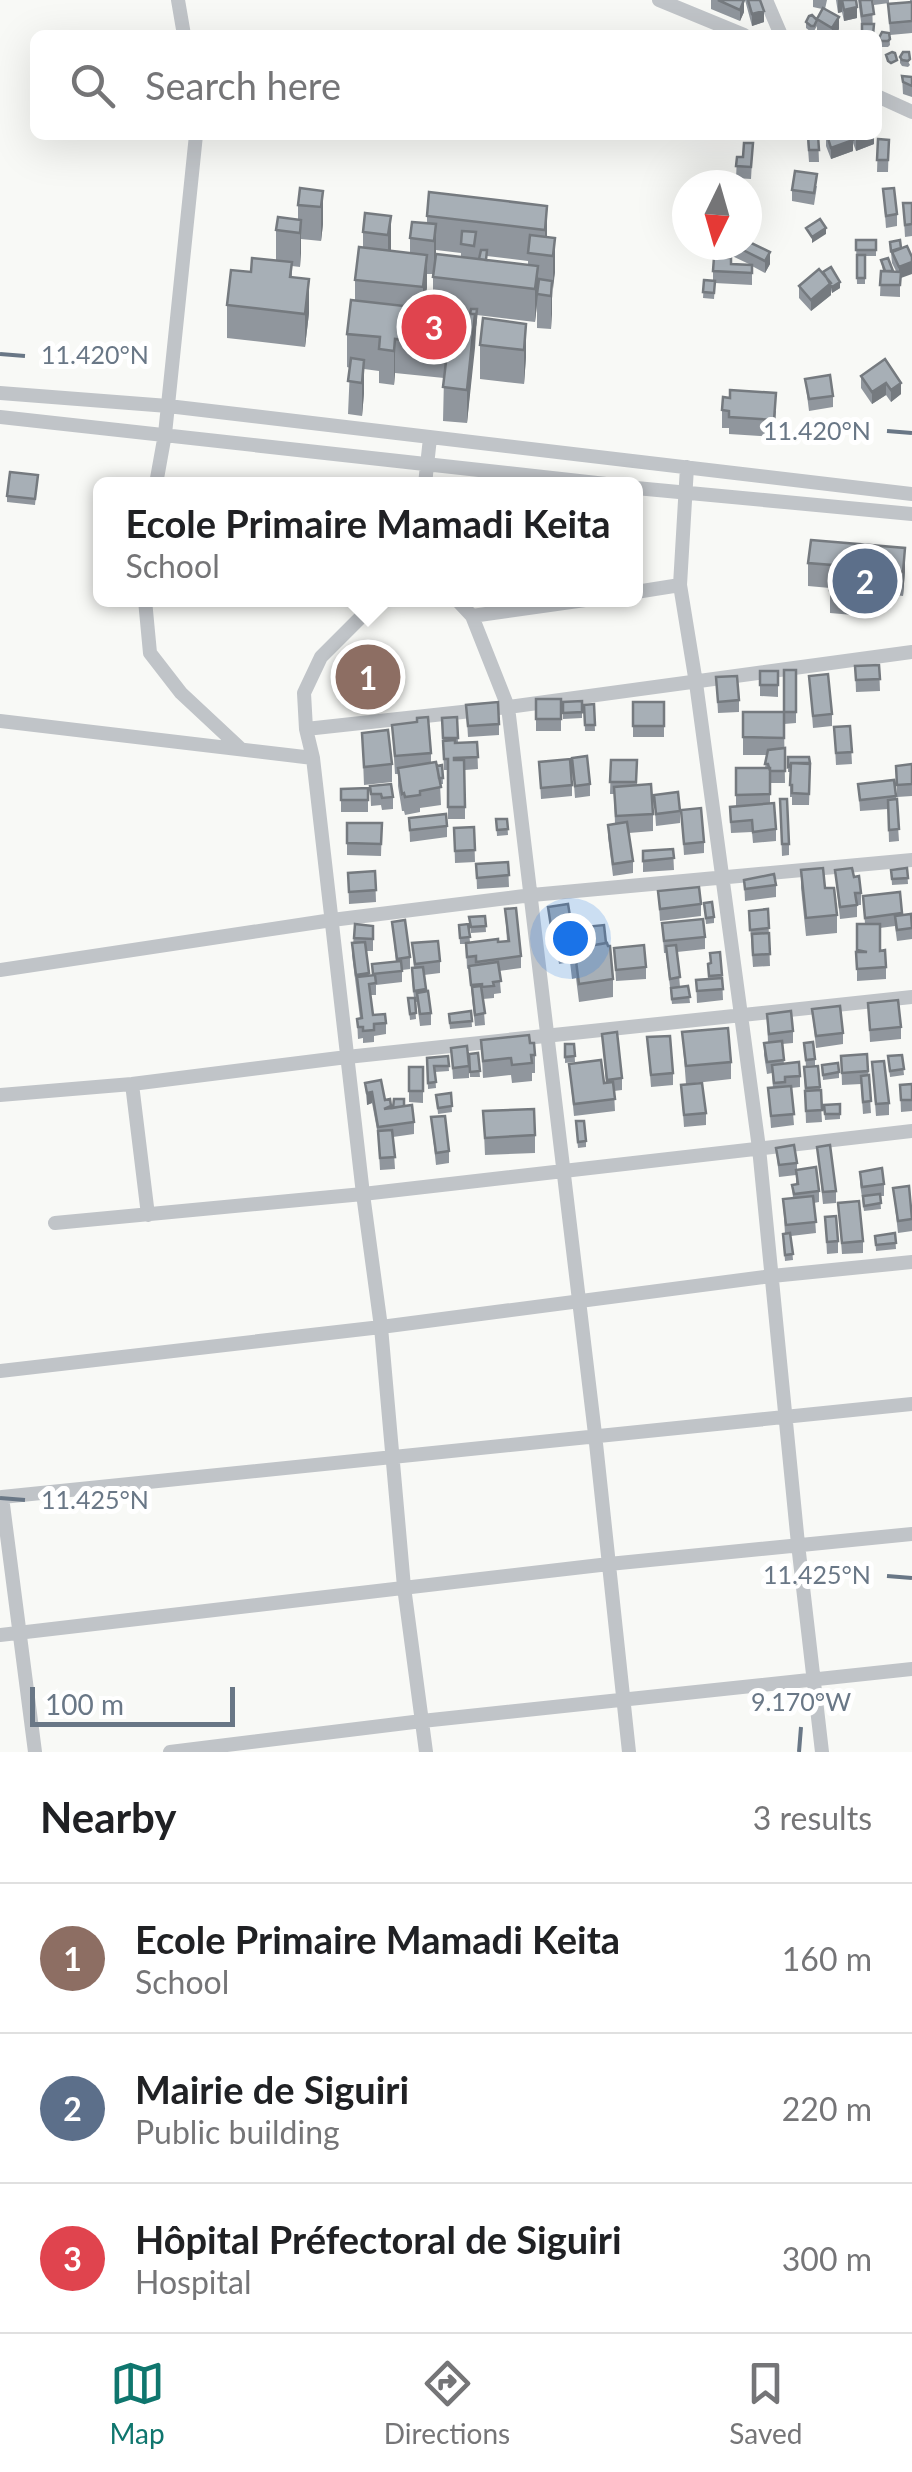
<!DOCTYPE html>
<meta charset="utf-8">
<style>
:root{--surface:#fff;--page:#f6f6f6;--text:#202124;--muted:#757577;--line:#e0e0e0;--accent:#0f766e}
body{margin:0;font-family:Lato,sans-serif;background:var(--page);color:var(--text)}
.compass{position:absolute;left:672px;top:170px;width:90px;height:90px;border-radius:50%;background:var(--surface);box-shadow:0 10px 40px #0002;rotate:185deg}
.scale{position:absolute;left:30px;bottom:25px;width:205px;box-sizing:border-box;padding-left:10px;border:5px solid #697786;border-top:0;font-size:28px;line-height:35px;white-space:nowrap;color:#697786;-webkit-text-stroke:8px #fff;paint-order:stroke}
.you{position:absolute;left:570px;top:938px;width:35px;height:35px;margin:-25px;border:8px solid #fff;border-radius:50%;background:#1a73e8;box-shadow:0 0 0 15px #1a73e833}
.badge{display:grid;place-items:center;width:65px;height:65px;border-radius:50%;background:var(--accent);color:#fff;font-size:32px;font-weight:700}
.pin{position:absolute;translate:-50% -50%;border:5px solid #fff;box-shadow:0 2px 10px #0006}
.popup{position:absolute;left:93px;top:477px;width:550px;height:130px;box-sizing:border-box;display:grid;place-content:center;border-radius:15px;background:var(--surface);filter:drop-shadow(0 2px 8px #0005);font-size:32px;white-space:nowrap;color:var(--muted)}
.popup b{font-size:38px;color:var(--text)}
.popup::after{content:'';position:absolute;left:50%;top:100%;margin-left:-20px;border:20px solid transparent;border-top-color:var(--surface)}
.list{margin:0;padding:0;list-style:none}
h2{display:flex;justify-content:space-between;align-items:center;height:130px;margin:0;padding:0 40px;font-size:42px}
h2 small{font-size:32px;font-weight:400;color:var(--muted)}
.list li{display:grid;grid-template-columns:65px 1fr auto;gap:30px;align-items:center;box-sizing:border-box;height:150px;padding:0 40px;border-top:2px solid var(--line)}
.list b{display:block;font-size:38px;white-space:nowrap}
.list p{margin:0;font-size:32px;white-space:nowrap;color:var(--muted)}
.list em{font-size:32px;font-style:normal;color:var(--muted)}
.icon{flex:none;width:55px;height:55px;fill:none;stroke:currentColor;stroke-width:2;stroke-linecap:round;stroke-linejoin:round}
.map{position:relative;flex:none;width:912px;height:1752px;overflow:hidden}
.search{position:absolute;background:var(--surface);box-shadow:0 10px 40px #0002;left:30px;right:30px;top:30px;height:110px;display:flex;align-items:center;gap:25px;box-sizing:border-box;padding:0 35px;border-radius:15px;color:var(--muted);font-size:38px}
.sheet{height:580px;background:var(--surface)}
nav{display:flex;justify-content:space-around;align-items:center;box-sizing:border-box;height:140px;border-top:2px solid var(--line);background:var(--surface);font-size:28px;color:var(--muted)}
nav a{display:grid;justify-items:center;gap:5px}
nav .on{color:var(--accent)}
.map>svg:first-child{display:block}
</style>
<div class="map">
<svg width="912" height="1752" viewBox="0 0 912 1752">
<rect width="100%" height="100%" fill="#f8f9f6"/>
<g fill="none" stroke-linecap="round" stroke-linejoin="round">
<path stroke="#c0c4c8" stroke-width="14" d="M178,0L184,35
M659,0L744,35
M766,0L781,35
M877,96L912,112
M0,393L168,406L912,494
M0,417L606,484
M687,467L680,585L696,683L759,1148L798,1544L822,1752
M156,484L165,434L196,135
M425,484L430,438
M636,488L912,514
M636,592L680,585
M145,600L150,653L181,693L241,749
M378,600L321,657L304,693L306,729L313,758L363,1194L381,1327L404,1587L426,1752
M457,600L472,616L508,707L595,1434L629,1752
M472,616L585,600
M0,721L313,758
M306,729L508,707L912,652
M0,970L332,920L532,895L912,860
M132,1084L148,1215
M0,1095L132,1084L347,1057L912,997
M55,1223L363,1194L912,1131
M0,1371L381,1327L772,1276L912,1262
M0,1635L609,1564L912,1534
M35,1752L2,1497L912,1404
M170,1752L422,1721L912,1669"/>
</g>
<path fill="#90969d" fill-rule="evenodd" d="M711,0H744V12L740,21L711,9Z
M745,0H760L764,22L752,26Z
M813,0H827L825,9L839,29L835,35H824L817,31V26L814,31L811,32L806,28V22L817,19L822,9L813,7Z
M836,0H856L857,18L844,21L842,12L838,13Z
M858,0H872L873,35L862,28Z
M873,0H889V3L874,5Z
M910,0H912V33L890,35L888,4L910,2Z
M889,33L890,45L888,47H881L879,38Z
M903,52L910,65L908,67L902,66L900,63V57Z
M902,76L912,77V97L903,94Z
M807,135H818L819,162H809Z
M826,135H874V144L856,151L853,143V151L831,159L826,146Z
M878,139L889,140L888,172H877Z
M753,143L751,179L736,178L737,157H743Z
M817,186L814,205L792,201V190Z
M883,189L897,214V226L886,228Z
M323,191V224L321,241L301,239L300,267L292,266V277L309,313L305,347L227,338V305L251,272L276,261V230L298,219V205Z
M903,203H912V236L905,237Z
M547,206V237L555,238V272L552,289L551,329L537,328V305L535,322L477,315L467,423L443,421L444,378L395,373L394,385L379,383V371L364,369V393L362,416L348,414L350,368L347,367V334L355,301V280L363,247V232L391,216V251L410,253V238L427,223V216ZM436,250L461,253V257L436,254ZM487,256L528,261V265L487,260ZM427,274H433V310L424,309Z
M856,240H876V256H865V284H857Z
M900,240V297L880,296L881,271H883L881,260L893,271H896L892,263L890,242Z
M730,245H747L770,264L765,273L752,266V285L715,283L714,299L703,298L704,280H713V271L731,264H749L730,255Z
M819,269L840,288L832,293L831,290V295L811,311L799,298V286Z
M526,324V357L524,384L480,379V345Z
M885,359L901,394L891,402L886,395L872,404L861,388V376Z
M805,379L833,396V407L809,411Z
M722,410L776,411L774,437L729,434V428H722Z
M38,475L35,505L7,502V496Z
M808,563L905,571L903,596L878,593L876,617L830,613V588L808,586Z
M879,665L880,691L856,692L855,666Z
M796,670V723L784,724L785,783H770V804L776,829V841L753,843L752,832L731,833L730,818V807L736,806V768H765L767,755H743V712H784Z
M760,671H778V697L760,696Z
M809,676L832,714V726L813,728Z
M716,677L739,700V712L718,713Z
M536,699H561V731H536Z
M582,701V718L563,719V702Z
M633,702H664V737H633Z
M594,704L595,731H585L584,705Z
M466,705L499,724V735L468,737Z
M457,717L458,743L477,742L478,769L465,770V819H448V770H444L442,718Z
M392,725L431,753V763L437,766L442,765L443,784H440L441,805L420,808V812L405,815L404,811H402L398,786V774H395Z
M850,726L852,764L836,765L834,727Z
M362,733L392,764V782L364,785Z
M788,757L810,775L809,805H792V797H790V772H788Z
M572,758L590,784V796L575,798Z
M611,760H637V785L653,814V831L629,833L633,861V873L613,876L608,837V825L615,824L614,794H610Z
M539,762L572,785V796L541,799Z
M912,764V796L897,797L896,766Z
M858,784L896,796L899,841L889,842L888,809L860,811Z
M370,786L393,797V809L382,810L381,805L371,806Z
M368,788V812H341V789Z
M654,795L680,811V823L656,826Z
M780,799L789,844V855L782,856Z
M681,810L704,842V853L684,855Z
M409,818L447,826V837L410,842Z
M496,819H507L508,835L497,836Z
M347,823H382L381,856L347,855Z
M474,827L475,862L455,863L454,828Z
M673,849L674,870L643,872V851Z
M508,862L509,887L477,889L476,864Z
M907,868L908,884L892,885L891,870Z
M801,870L825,888L837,915V933L806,936L801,888Z
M835,870L854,877L861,893V905H857V917L840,919Z
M375,871L376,902L349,904L348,873Z
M744,880L776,885V897L745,901Z
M658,891L701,904V916L660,921Z
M900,892L902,915L912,923V939L897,941L895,926L880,928V951L886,967V979L857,981V924H865L863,896Z
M704,903L714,917V923L706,924Z
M548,907L570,916V927L565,928L566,943L552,945Z
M505,909L521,956V968L499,971L501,993L494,994V998L483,999L485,1025L475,1026L469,968L467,969L466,944H460L459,925L468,924L470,942L507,941Z
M768,909L770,966L753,967L749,911Z
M485,916L486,932L471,933L469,917Z
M392,922L410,957V969L402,970V982L376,985V995H370L373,1015L386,1023V1034L374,1036V1042L363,1043V1038L358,1039L357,1019L360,1018L352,955L355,924L373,926V951H366L369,976L372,975V964L396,962Z
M662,923L705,937V949L677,952L680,987L688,986L690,1003L672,1004L666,953H664Z
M574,928L606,943L613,979V997L579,1002L576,978L572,979L570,962L559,964L557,952V946L575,948Z
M412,943L440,961V973L424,975L431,1013V1025L420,1026L417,1002H415L416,1019L410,1020L408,998H414L412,980V968H414Z
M614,948L646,967V979L616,981Z
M710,953L722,975L723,1000L697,1003L696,980L708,979V964L710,963Z
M868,1003L901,1027V1039L870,1042Z
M812,1009L843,1033V1044L816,1048Z
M471,1011L472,1027L450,1029L449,1020Z
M767,1014L793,1031V1043L782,1044L784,1064L800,1076V1087L791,1088L794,1125L771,1128L768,1088H773L772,1073L767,1074L764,1055V1043H768Z
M682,1032L731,1062V1079L686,1084Z
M602,1034L622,1078V1090L614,1091L615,1111L574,1116L569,1064L606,1083Z
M647,1037L673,1073V1085L651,1087Z
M481,1040L530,1043L535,1055V1073H532V1081L512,1083L511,1075L483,1078Z
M804,1043L815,1059V1065L806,1066Z
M565,1044H574L575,1062L565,1063Z
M451,1048L469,1066V1078L453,1079Z
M478,1053L480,1077H470L469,1054Z
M867,1054L871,1113L863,1114L861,1084L842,1085L841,1056Z
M902,1055L904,1075L890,1077L888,1056Z
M448,1056L449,1071L435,1072L436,1088L428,1089L427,1058Z
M872,1062L889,1103V1115L876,1116Z
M822,1065L839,1072V1078L823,1080Z
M409,1067H423V1103L409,1102Z
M804,1067L820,1087L822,1122L806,1123Z
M365,1083L385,1100L391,1108L404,1106L414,1122V1134L393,1137L395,1169L380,1170L378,1135L372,1103L367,1105Z
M912,1084V1111L901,1112L900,1085Z
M681,1085L706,1113V1125L684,1127Z
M451,1093L452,1112L438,1114L436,1095Z
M840,1104V1119L825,1120L824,1105Z
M483,1111L535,1135V1153L485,1155Z
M431,1117L449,1151V1163L436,1165Z
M576,1127L586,1141V1147L578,1148Z
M817,1147L836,1191V1203L823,1204Z
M776,1148L797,1163V1170L819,1191V1202L814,1203L816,1233L791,1236L793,1260L785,1261L783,1234H785L783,1199L793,1198L792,1185H796V1175L779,1177Z
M860,1172L884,1184V1196H880L881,1209L864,1211L860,1184Z
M893,1188L912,1209V1231L898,1233Z
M838,1203L863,1241V1253L842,1254Z
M825,1217L838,1241V1253L827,1254Z
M895,1233L896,1249L876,1251L875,1236Z"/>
<path fill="#757a7f" d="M744,0V12L740,21V10Z
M842,0V12L838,13V1Z
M857,7V18L844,21V10Z
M764,11V22L752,26V14Z
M839,17V29L835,35H832V28Z
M867,135H874V144L856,151V140Z
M853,140V151L831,159V148Z
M323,191V224L321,241V207Z
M547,206V240L545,255V230Z
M391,216V249L388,268V235Z
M301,220V253L300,267V233Z
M436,224V258L434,274V241Z
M826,228V234L812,243V237Z
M555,238V272L553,289V256Z
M770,252V264L765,273V261Z
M427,255V288L423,321V287Z
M912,262V274L901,278L900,297L901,278L899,279V267Z
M538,266V294L535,322V289Z
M309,279V313L305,347V314Z
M552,281V314L551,329V296Z
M840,282V288L832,293V287Z
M831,283V295L811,311V300Z
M475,314L477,315L475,348L467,423V390Z
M526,324V357L524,384V350Z
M395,339V373L394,385V351Z
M364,360V393L362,416V383Z
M886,383V395L872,404V392Z
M901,383V394L891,402V390Z
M905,548V571L903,596V572Z
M878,570V593L876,617V594Z
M372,1092V1103L367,1105V1093Z"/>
<path fill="#a7afb6" stroke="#757a7f" stroke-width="2.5" d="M718,0H744L740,10Z
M748,0H760L764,11L752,14Z
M838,0H856L857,7L844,10L842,0Z
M860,0H872L874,14L862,16Z
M912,2V21L890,23L888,4Z
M823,8L839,17L832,28L817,19Z
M812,15L817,20L814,26H811L806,22L809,16Z
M862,24H874L873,35H862Z
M882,32L889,33L890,39L888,41H881L879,38Z
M892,52L895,53L897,60L891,63L888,61L886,55Z
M903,52H909L910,59L908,61L902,60L900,57Z
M902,76L912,77V86L903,82Z
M808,135H818L819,150H809Z
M827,135H851L853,140L831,148Z
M878,139L889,140L888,160H877Z
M744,143H753L751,167L736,166L737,157H743Z
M795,171L817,174L814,193L792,190Z
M300,188L323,191L321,207L298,205Z
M894,188L897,214L886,216L883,189Z
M747,189H751V201H747Z
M429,192L547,206L545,230L427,216Z
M903,203H912V224L905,225Z
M365,213L391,216L388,235L363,232Z
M278,217L301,220L300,233L276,230Z
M820,219L826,228L812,237L806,228Z
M412,222L436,224L434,241L410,238Z
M462,231L476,232L474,246L461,244Z
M530,235L555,238L553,256L528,253Z
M856,240H876V250H856Z
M900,240L901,248L891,251L890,242Z
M747,241L770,252L765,261L733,245H747Z
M907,246L912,257V262L899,267L892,252Z
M359,247L427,255L423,287L355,280Z
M481,250H487L486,260L479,259Z
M436,254L538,266L535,289L433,277Z
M857,255H865V278H857Z
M714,257L731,258V264L752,265V273L713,271Z
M252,258L292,262L290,277L309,279L305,314L227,305L231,270L251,272Z
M888,258L893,271H885L881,260Z
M831,267L840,282L832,287L823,272Z
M819,269L831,283L811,300L799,286Z
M881,271L901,272L900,285H880Z
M539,279L552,281L551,296L537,294Z
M704,280L715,281L714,293L703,292Z
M351,300L475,314L467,390L443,387L448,345L395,339L394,351L379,349L380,337L347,334Z
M471,309H477L475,326V314H470Z
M483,318L526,324L524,350L480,345Z
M351,358L364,360L362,383L348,381Z
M885,359L901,383L891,390L886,383L872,392L861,376Z
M830,375L833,396L809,399L805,379Z
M730,390L776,393L774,420L729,417V411L722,410L723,397L730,398Z
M10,472L38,475L35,499L7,496Z
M811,540L905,548L903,572L878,570L876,594L830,590L832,565L808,563Z
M879,665L880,679L856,680L855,666Z
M784,670H796V712H784Z
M760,671H778V685H760Z
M828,674L832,714L813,716L809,676Z
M737,676L739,700L718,702L716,677Z
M536,699H561V719H536Z
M582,701V712L563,713V702Z
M498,702L499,724L468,726L466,705Z
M633,702H664V726H633Z
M594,704L595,725H585L584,705Z
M743,712H784V738L743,737Z
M428,717L431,753L395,756L392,725L417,722V718Z
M457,717L458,738H443L442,718Z
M850,726L852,752L836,753L834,727Z
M388,730L392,764L364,767L362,733Z
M455,740V743L477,742L478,757L454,758V760H464L465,807H448V759H444L443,741Z
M785,748V771H770L768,764H765L768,750Z
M587,756L590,784L575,786L572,758Z
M788,757H809L810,763H791L790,766L788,767Z
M570,759L572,785L541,788L539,762Z
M611,760H637L636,782H610Z
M436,762L441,787L420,791V795L405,797L404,793L402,794L398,768Z
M791,763L810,764L809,794L792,793V785H790Z
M912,764V784L897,785L896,766Z
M442,765L443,778H439L437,766Z
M736,768H770V794L736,795Z
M894,780L896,796L860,800L858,784Z
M391,784L393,797L382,798L381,794H371L370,786Z
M651,784L653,814L616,816L614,787Z
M368,788V800H341V789Z
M678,792L680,811L656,814L654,795Z
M780,799H787L789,844H782Z
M897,799L899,829L889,830L888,800Z
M774,803L776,829L753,832L752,820L731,822L730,807Z
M701,808L704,842L684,844L681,810Z
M446,814L447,826L410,830L409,818Z
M496,819H507L508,829L497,830Z
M627,822L633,861L613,864L608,825Z
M347,823H382L381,844L347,843Z
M474,827L475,850L455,851L454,828Z
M673,849L674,858L643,861V851Z
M508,862L509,875L477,878L476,864Z
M823,868L825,888H834L837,915L806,918L801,870Z
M852,868L854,877L859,876L861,893H855L857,905L840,907L835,870Z
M907,868L908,878L892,879L891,870Z
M375,871L376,890L349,892L348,873Z
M774,874L776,885L745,889L744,880Z
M699,887L701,904L660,909L658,891Z
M900,892L902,913L865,918L863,896Z
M712,902L714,917L706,918L704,903Z
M568,904L570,916H564L566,931L552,933L548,907Z
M516,908L521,956L476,962V956L467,957L466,943L498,939V942L509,941L505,909Z
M768,909L769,928L750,930L749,911Z
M911,914L912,928L897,930L895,916Z
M485,916L486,926L471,927L469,917Z
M703,919L705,937L664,941L662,923Z
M405,920L410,957L397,959L392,922Z
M355,924L373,926V939L354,938Z
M468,924L470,937L460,938L459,925Z
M857,924H880V951L885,950L886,967L857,969L856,952H867L857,950Z
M604,925L606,943L577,948L574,928Z
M769,933L770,954L753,955L752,934Z
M438,941L440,961L415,964L412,943Z
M365,942L369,973L356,975L352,943Z
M607,943L608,946H610L613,979L579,984L576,961H572L570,949Z
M572,944V949H570V956L559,958L557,946Z
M644,945L646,967L616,970L614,948Z
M676,945L680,977L670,979L666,946Z
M720,952L722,975L709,976L708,964L711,963L710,953Z
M401,961L402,971L373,974L372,964Z
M498,962L501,981L493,982L494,986L482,987V984L471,985L469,966Z
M423,967L426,989L414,991L412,968Z
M375,975L376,983L369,984L373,1015L385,1014L386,1023L374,1024V1030L363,1031V1027H358L357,1019L362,1018L357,977Z
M722,978L723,989L697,991L696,980Z
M481,986L485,1013L475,1015L472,987Z
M688,986L690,997L672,999L671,988Z
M428,991L431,1013L420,1014L417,993Z
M408,998H415L416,1013L410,1014Z
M898,1000L901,1027L870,1030L868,1003Z
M840,1006L843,1033L816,1036L812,1009Z
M471,1011L472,1021L450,1023L449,1014Z
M791,1011L793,1031L769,1034L767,1014Z
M728,1028L731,1062L686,1066L682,1032Z
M617,1032L622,1078L607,1080L602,1034Z
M529,1035L530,1043H534L535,1055H531L532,1063L512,1065L511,1058L483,1061L481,1040Z
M670,1036L673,1073L651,1075L647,1037Z
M782,1041L784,1060L767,1062L764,1043Z
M813,1042L815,1059L806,1060L804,1043Z
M565,1044H574L575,1056L565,1057Z
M467,1046L469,1066L453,1068L451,1048Z
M478,1053L480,1071L470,1072L469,1054Z
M867,1054L868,1071L842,1073L841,1056Z
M902,1055L904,1069L890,1071L888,1056Z
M448,1056L449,1066H434L436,1082L428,1083L427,1058Z
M601,1060L604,1083L613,1082L615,1099L574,1104L569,1064Z
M884,1061L889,1103L876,1104L872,1062Z
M799,1062L800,1076L785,1077V1082L774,1083L772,1065Z
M838,1063L839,1072L823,1075L822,1065Z
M818,1066L820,1087L806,1088L804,1067Z
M409,1067H423V1091H409Z
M869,1075L871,1101L863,1102L861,1076Z
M381,1080L385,1100L390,1099L391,1106L384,1109L412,1105L414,1122L378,1127L372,1092L367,1093L365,1083Z
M702,1083L706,1113L684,1115L681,1085Z
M912,1084V1100H901L900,1085Z
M791,1086L794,1114L771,1116L768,1088Z
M821,1090L822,1110L806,1111L805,1091Z
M451,1093L452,1106L438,1108L436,1095Z
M394,1099H404V1106L393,1108Z
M840,1104V1114H825L824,1105Z
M534,1109L535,1135L485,1138L483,1111Z
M445,1116L449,1151L436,1153L431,1117Z
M576,1121H584L586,1141L578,1142Z
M392,1130L395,1157L380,1158L378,1131Z
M794,1145L797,1163L779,1165L776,1148Z
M830,1145L836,1191L823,1192L817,1147Z
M816,1167L819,1191L794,1194L792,1185L798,1184L796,1170Z
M882,1168L884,1184L862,1187L860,1172Z
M909,1186L912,1219L898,1221L893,1188Z
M880,1194L881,1203L864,1206L863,1196Z
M813,1196L816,1222L786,1225L783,1199Z
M859,1201L863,1241L842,1243L838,1203Z
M836,1216L838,1241L827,1242L825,1217Z
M790,1233L793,1254L785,1255L783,1234Z
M895,1233L896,1243L876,1245L875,1236Z"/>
<path fill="none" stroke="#697786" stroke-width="4" d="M0,354L25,356M887,431L912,433M0,1498L25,1500M887,1576L912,1578M799,1752L801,1727"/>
<g font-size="25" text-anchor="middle" fill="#697786" stroke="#fff" stroke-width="10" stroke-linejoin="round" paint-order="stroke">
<text x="95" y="364">11.420°N</text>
<text x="817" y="440">11.420°N</text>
<text x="95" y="1509">11.425°N</text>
<text x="817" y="1584">11.425°N</text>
<text x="801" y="1711">9.170°W</text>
</g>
</svg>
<svg class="compass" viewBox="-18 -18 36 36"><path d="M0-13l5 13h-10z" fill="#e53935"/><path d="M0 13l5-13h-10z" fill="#757577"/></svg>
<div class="scale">100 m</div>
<div class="you"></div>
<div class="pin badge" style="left:368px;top:677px;background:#8d6e63">1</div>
<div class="popup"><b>Ecole Primaire Mamadi Keita</b>School</div>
<div class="pin badge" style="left:865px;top:581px;background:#5c6f8a">2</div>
<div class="pin badge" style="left:434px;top:327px;background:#e0444e">3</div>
<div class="search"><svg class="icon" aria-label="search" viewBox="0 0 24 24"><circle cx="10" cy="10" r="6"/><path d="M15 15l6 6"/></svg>Search here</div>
</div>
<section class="sheet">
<h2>Nearby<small>3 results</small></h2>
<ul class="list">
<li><span class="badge" style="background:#8d6e63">1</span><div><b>Ecole Primaire Mamadi Keita</b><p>School</p></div><em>160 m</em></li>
<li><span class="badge" style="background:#5c6f8a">2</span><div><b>Mairie de Siguiri</b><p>Public building</p></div><em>220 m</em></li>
<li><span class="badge" style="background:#e0444e">3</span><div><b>Hôpital Préfectoral de Siguiri</b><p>Hospital</p></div><em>300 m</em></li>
</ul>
</section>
<nav>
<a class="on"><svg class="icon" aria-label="map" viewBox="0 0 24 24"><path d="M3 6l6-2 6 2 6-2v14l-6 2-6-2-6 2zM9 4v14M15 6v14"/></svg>Map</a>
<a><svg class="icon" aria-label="directions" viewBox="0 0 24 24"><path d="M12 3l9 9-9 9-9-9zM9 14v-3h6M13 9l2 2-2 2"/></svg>Directions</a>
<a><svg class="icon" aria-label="saved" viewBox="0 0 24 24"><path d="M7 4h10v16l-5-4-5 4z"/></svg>Saved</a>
</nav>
